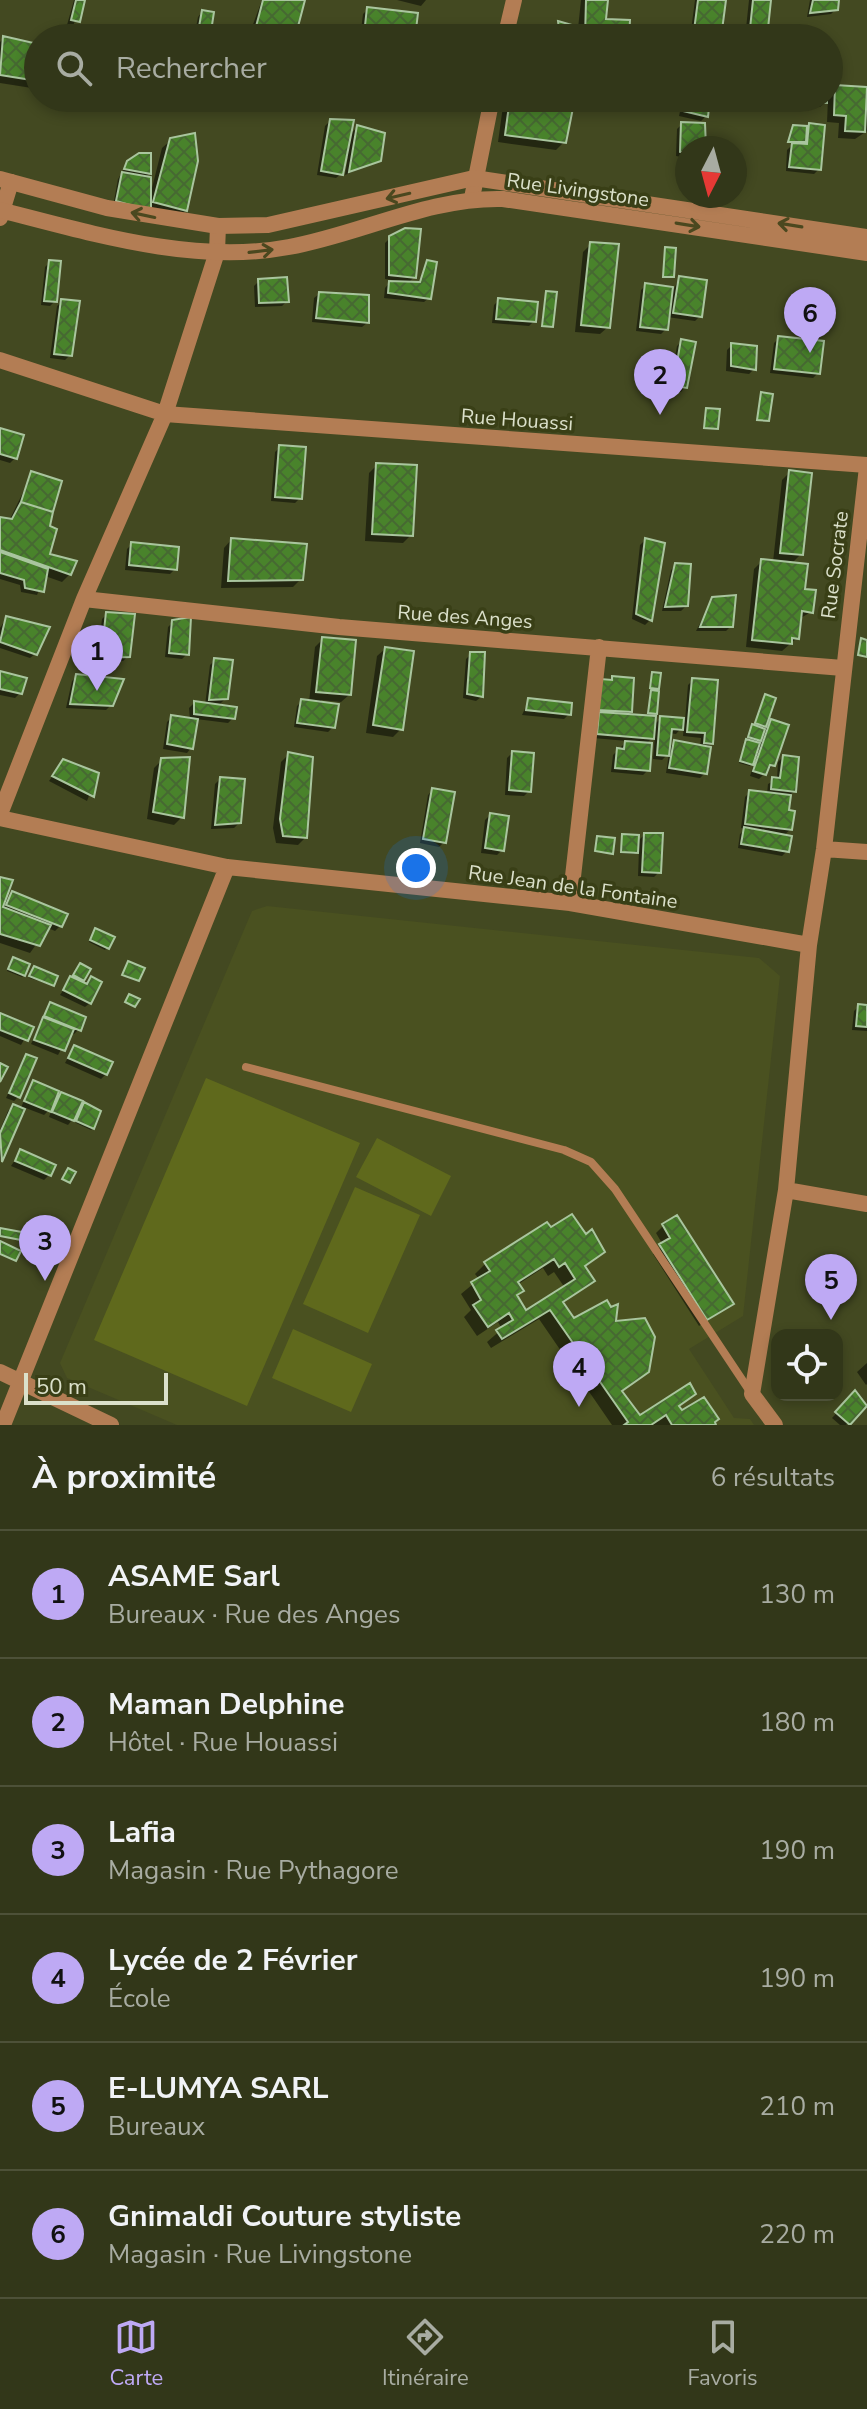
<!DOCTYPE html>
<html lang="fr">
<meta charset="utf-8">
<style>
:root{--surface:#323719;--page:#3d4226;--text:#f1f3f6;--muted:#a8aca2;--line:#4d5138;--accent:#bea9f4}
body{margin:0;font-family:"Nunito Sans",sans-serif;background:var(--page);color:var(--text)}
.controls{position:absolute;right:24px;bottom:24px;display:grid;overflow:hidden;border-radius:16px;box-shadow:0 4px 12px #0003}
.controls button{width:72px;height:72px;display:grid;place-items:center;padding:0;border:0;border-bottom:2px solid var(--line);background:var(--surface);color:var(--text);font:40px sans-serif}
.compass{position:absolute;left:675px;top:136px;width:72px;height:72px;border-radius:50%;background:var(--surface);box-shadow:0 4px 12px #0003;rotate:186deg}
.scale{position:absolute;left:24px;bottom:20px;width:144px;box-sizing:border-box;padding-left:8px;border:4px solid #dbe0ca;border-top:0;font-size:22px;line-height:28px;white-space:nowrap;color:#dbe0ca;-webkit-text-stroke:6px #393f16;paint-order:stroke}
.you{position:absolute;left:416px;top:868px;width:28px;height:28px;margin:-20px;border:6px solid #fff;border-radius:50%;background:#1a73e8;box-shadow:0 0 0 12px #1a73e833}
.badge{display:grid;place-items:center;width:52px;height:52px;border-radius:50%;background:var(--accent);color:#111;font-size:26px;font-weight:700}
.pin{position:absolute;translate:-50% -66px;filter:drop-shadow(0 2px 4px #0008)}
.pin::after{content:'';position:absolute;top:42px;width:28px;height:24px;background:inherit;clip-path:polygon(0 0,100% 0,50% 100%)}
.list{margin:0;padding:0;list-style:none}
h2{display:flex;justify-content:space-between;align-items:center;height:104px;margin:0;padding:0 32px;font-size:34px}
h2 small{font-size:26px;font-weight:400;color:var(--muted)}
.list li{display:grid;grid-template-columns:52px 1fr auto;gap:24px;align-items:center;box-sizing:border-box;height:128px;padding:0 32px;border-top:2px solid var(--line)}
.list b{display:block;font-size:30px;white-space:nowrap}
.list p{margin:0;font-size:26px;white-space:nowrap;color:var(--muted)}
.list em{font-size:26px;font-style:normal;color:var(--muted)}
.icon{flex:none;width:44px;height:44px;fill:none;stroke:currentColor;stroke-width:2;stroke-linecap:round;stroke-linejoin:round}
.map{position:relative;flex:none;width:867px;height:1425px;overflow:hidden}
.search{position:absolute;background:var(--surface);box-shadow:0 4px 12px #0003;left:24px;right:24px;top:24px;height:88px;display:flex;align-items:center;gap:20px;box-sizing:border-box;padding:0 28px;border-radius:44px;color:var(--muted);font-size:30px}
.sheet{height:872px;background:var(--surface)}
nav{display:flex;justify-content:space-around;align-items:center;box-sizing:border-box;height:112px;border-top:2px solid var(--line);background:var(--surface);font-size:22px;color:var(--muted)}
nav a{display:grid;justify-items:center;gap:4px}
nav .on{color:var(--accent)}
.map>svg:first-child{display:block}
</style>
<div class="map">
<svg width="867" height="1425" viewBox="0 0 867 1425">
<defs>
<pattern id="building-cross-hatch" width="8" height="8" patternUnits="userSpaceOnUse" patternTransform="scale(2)"><rect width="8" height="8" fill="#49832b"/><path d="M0 0l8 8M0 8l8-8" fill="none" stroke="#466932"/></pattern>
</defs>
<rect width="100%" height="100%" fill="#434921"/>
<path fill="#4a5120" d="M267,906L759,958L780,976L743,1316L689,1349L734,1418L750,1419L754,1425H177L67,1378L60,1363L252,911Z"/>
<path fill="#5f691c" d="M206,1078L360,1143L247,1406L94,1340Z
M377,1138L451,1176L431,1216L356,1177Z
M355,1187L420,1215L368,1333L303,1304Z
M293,1329L372,1364L351,1412L272,1378Z"/>
<path fill="#0007" fill-rule="evenodd" d="M74,0H83L73,26L67,25Z
M262,0H298L293,38H248Z
M397,0H426L421,6Z
M581,0H606L603,20L627,38H577Z
M695,0H724L719,38H690Z
M749,0H769L765,38H745Z
M837,0L836,9L831,14L807,17L810,0Z
M368,9L416,14L413,38H360L363,14Z
M202,12L208,38H194L198,17Z
M559,23L571,38H555L554,28Z
M4,38L38,46V89L0,83V42Z
M835,87L867,89V131L855,139L838,138L839,123L827,122L828,99L820,107L768,105V98H829Z
M71,98H107L101,112L70,103Z
M511,98L572,104L564,142L556,150L498,142L503,106Z
M683,98H708L706,116L701,121L679,116Z
M330,121L349,135L358,127L379,160L345,175L348,157L345,156L341,174L336,178L317,175L325,126Z
M682,124L704,148H687V158L676,156L677,129Z
M810,126L819,169L814,174L786,171L787,150L794,143H788L792,129L805,130Z
M171,140L186,210L178,218L113,206L118,179L126,166L149,173L145,178L151,192L162,148Z
M390,238L414,277L407,284H418L428,262L429,298L424,302L384,298L385,288L392,280L385,279V243Z
M591,244L608,327L600,334L575,332L583,252Z
M50,262L55,301L50,306L41,305L45,267Z
M679,278L700,316L695,321L667,317L666,329L661,334L636,331L641,290L646,285L674,289Z
M259,281L287,301L282,306L255,307L254,286Z
M319,294L367,323L362,327L312,322L314,298Z
M62,301L70,355L65,360L50,358L57,306Z
M498,301L534,321L529,326L492,323L494,305Z
M779,338L818,373L813,378L770,373L774,343Z
M682,341L685,387L681,392L669,390L677,346Z
M732,345L754,369L749,374L726,371L727,350Z
M0,430L15,458L10,463L0,460Z
M280,447L300,498L295,503L271,501L275,452Z
M377,465L411,535L403,543L365,541L369,473Z
M790,472L801,554L791,564L811,612L799,619L797,638L782,651L746,647L754,569L762,561L773,562L782,480Z
M32,474L51,512L48,555L70,574L62,582L45,576L37,595L21,592L20,585L0,579V519L9,521Z
M231,540L301,579L293,587L221,588L224,548Z
M645,540L650,620L645,625L632,619L640,545Z
M132,544L175,569L170,574L125,570L127,549Z
M676,565L686,606L681,611H662L671,570Z
M713,599L731,626L726,631H696Z
M107,614L128,656L123,661L97,662L102,619Z
M6,619L35,654L30,658L0,648V628Z
M173,622L187,654L182,659L165,657L168,627Z
M323,639L349,695L341,702L321,700L333,727L328,732L294,727L297,706L302,701L309,702L315,647Z
M385,649L401,729L393,737L366,733L377,656Z
M471,654L481,697L476,701L463,698L466,659Z
M215,660L226,698L218,706L233,718L228,723L196,719L191,748L187,753L163,749L167,722L172,717L190,720L189,708L194,703L205,705L210,665Z
M0,673L20,693L15,698L0,695Z
M653,674L657,688L653,692L655,713L650,718L653,726L661,718L685,720L688,685L693,680L711,743L706,748L705,773L700,778L666,773L669,753L662,760L653,759L655,735L646,744L648,770L643,775L611,772L613,755L627,741L593,738L596,686L630,712L626,716L647,717ZM684,725L683,736L701,738L700,747L675,742L668,749L669,733L676,734Z
M77,676L111,705L106,710L66,708L72,681Z
M764,698L774,699L763,729L771,722L773,765L759,779L750,776L755,761L750,766L739,763Z
M529,700L569,714L564,719L522,715Z
M512,753L529,791L524,796L505,795L507,758Z
M289,754L306,837L298,845L276,843L273,828L281,762Z
M783,757L794,791L789,796L787,812L791,829L783,836L787,851L782,856L738,848L740,834L746,829L741,828L745,797L750,792L767,794L768,784L777,779L778,762Z
M162,760L182,817L174,825L147,819L154,768Z
M63,761L97,775L87,801L49,781Z
M220,779L239,823L234,828L211,829L215,784Z
M433,790L444,842L439,847L420,843L428,795Z
M490,815L502,850L497,855L481,853L485,820Z
M644,835L659,872L654,877L638,876L639,850L634,854L620,853L623,836L637,842Z
M0,879L2,904L12,894L60,926L55,931L48,928L30,953L0,943Z
M94,933L107,948L105,950L89,942Z
M11,961L24,975L22,977L7,971Z
M79,967L82,980L79,983L85,985L91,978L90,1003L85,1007L60,995Z
M32,970L52,985L29,978Z
M51,1005L79,1029L74,1034L70,1033L58,1055L31,1044Z
M859,1006L867,1007V1031L852,1030L854,1011Z
M0,1015L31,1028L21,1045L0,1036Z
M74,1047L106,1074L101,1079L65,1063Z
M26,1056L19,1096L14,1101L6,1098Z
M34,1082L52,1104L62,1094L72,1120L68,1125L49,1117L53,1106L44,1115L23,1107L0,1160V1130L8,1111L13,1106L20,1109Z
M83,1106L93,1128L91,1130L76,1123Z
M21,1151L49,1175L44,1180L11,1166Z
M663,1226L731,1304L699,1326L653,1254L663,1245L656,1233Z
M550,1230L586,1236L603,1252L584,1268L592,1281L562,1304L574,1321L614,1323L647,1371L621,1393L639,1418L694,1394L678,1408L714,1425H612L539,1319L491,1348L487,1342L502,1329L498,1322L477,1336L464,1317L471,1310L461,1294L479,1279L475,1274L486,1263ZM543,1268L548,1276L554,1272L565,1288L526,1313L515,1296L517,1285Z
M867,1363V1384L866,1385L857,1372Z
M855,1393L866,1404L846,1425H840L832,1418Z"/>
<path fill="url(#building-cross-hatch)" stroke="#a9c59e" stroke-width="2" fill-rule="evenodd" d="M76,0H85L80,22L71,20Z
M263,0H305L295,38H253Z
M586,0H608L606,19L630,20L629,38H585Z
M698,0H726L721,38H693Z
M753,0H771L767,38H749Z
M813,0H839L838,10L810,13Z
M367,7L418,13L415,38L364,35Z
M202,10L214,12L210,38H197Z
M558,21L572,25L573,38H560Z
M3,36L38,44V81L0,75Z
M835,85L867,87L865,132L845,131L846,116L834,115Z
M74,98H109L108,108Z
M510,98L574,103L566,143L505,135Z
M686,98H710L708,117L683,111Z
M772,98H827V103L773,101Z
M330,119L354,120L343,175L321,171Z
M681,122L705,123L706,148H687V153L680,152Z
M809,123L825,125L821,170L789,167L792,143L807,144Z
M357,125L385,133L381,161L349,172Z
M793,125L807,126L806,142H788Z
M195,133L198,161L187,211L153,202L170,138Z
M139,153H151V174L124,169L127,161Z
M122,172L151,177V211L116,201Z
M405,228L421,229L416,278L389,275V236Z
M590,242L619,244L610,328L581,325Z
M665,247L676,248L674,277H663Z
M49,260L61,261L57,302L44,301Z
M427,260L437,262L431,299L388,293L389,281L420,282Z
M679,276L707,280L702,317L673,313Z
M287,277L289,302L259,303L258,279Z
M645,283L673,287L668,330L640,327Z
M546,291L557,292L553,327L542,326Z
M319,292L369,295V323L316,318Z
M498,298L538,302L536,322L496,319Z
M61,299L80,301L72,356L54,354Z
M778,336L824,341L820,374L774,369Z
M681,339L696,342L687,388L673,386Z
M731,343L757,346L756,370L731,366Z
M761,392L773,394L769,421L757,420Z
M706,408L720,409L718,429L704,428Z
M0,428L24,435L17,459L0,454Z
M279,445L306,447L302,499L275,497Z
M376,463L417,465L413,536L372,534Z
M789,470L812,473L803,555L780,553Z
M31,471L62,481L53,512L21,502Z
M21,502L53,512L50,526L57,529L50,554L77,561L71,575L0,550V517L12,519Z
M231,538L307,544L303,580L228,581Z
M645,538L665,543L652,621L636,614Z
M131,542L179,547L177,570L129,565Z
M0,552L48,569L44,592L25,588L24,580L0,573Z
M761,559L808,564L805,589L816,590L813,613L802,611L799,639L792,638V644L752,640Z
M675,563L691,564L688,606L665,607Z
M736,595L733,627H700L712,597Z
M106,612L135,614L130,657L101,658Z
M6,616L50,627L37,655L0,642Z
M191,617L189,655L169,653L172,620Z
M322,637L356,640L351,695L316,692Z
M861,638L867,640V657L858,655Z
M385,647L414,651L403,730L373,725Z
M470,652H485L483,697L467,694Z
M214,658L233,660L228,699L209,700Z
M0,671L27,678L22,694L0,689Z
M652,672L661,673L659,689L650,688Z
M76,674L124,679L113,706L70,704Z
M612,676L634,678L632,712L598,710L601,679L612,680Z
M692,678L718,680L713,744L704,743L705,733L687,732Z
M651,690L659,691L657,714L648,713Z
M765,694L776,698L766,727L755,723Z
M528,698L572,703L571,715L526,710Z
M301,699L339,704L335,728L297,723Z
M194,701L237,707L235,719L194,714Z
M599,712L656,716L654,739L597,734Z
M171,715L198,719L193,749L167,744Z
M660,716L684,718L683,730L672,729L669,756L657,755Z
M771,719L789,725L775,766L770,765L766,775L753,771Z
M752,724L765,729L761,741L748,737Z
M746,739L760,743L753,765L740,761Z
M674,740L711,747L707,774L669,768Z
M625,741L652,743L650,771L615,768L617,748L624,749Z
M512,751L534,753L531,792L509,790Z
M288,752L313,757L307,838L283,836L280,819Z
M783,755L799,757L796,792L771,789L772,777L780,778Z
M190,757L184,818L153,812L161,758Z
M63,759L99,773L94,797L52,776Z
M220,777L245,779L241,823L215,825Z
M432,788L455,792L446,843L423,839Z
M749,790L791,795L789,810L795,811L792,830L745,824Z
M490,813L509,816L504,851L485,848Z
M744,827L792,836L789,852L741,844Z
M644,833H663L661,873L642,872Z
M622,834L639,835L638,853L621,852Z
M597,836L615,838L613,854L595,851Z
M0,877L13,880L3,907L51,925L40,946L0,934Z
M12,891L68,914L62,927L6,905Z
M95,928L115,937L109,949L90,940Z
M13,957L30,964L25,976L8,969Z
M128,961L145,968L139,981L122,975Z
M80,963L91,969L84,981L73,975Z
M34,966L58,976L54,986L29,976Z
M70,976L87,984L91,976L102,982L91,1004L63,990Z
M129,994L140,999L135,1007L125,1002Z
M50,1002L86,1017L81,1031L44,1016Z
M858,1004L867,1005V1027L856,1026Z
M0,1013L34,1027L28,1041L0,1030Z
M43,1017L74,1029L65,1051L34,1040Z
M74,1045L113,1062L107,1075L68,1058Z
M26,1054L37,1058L20,1098L9,1093Z
M0,1063L8,1067L0,1082Z
M33,1080L59,1091L51,1112L24,1101Z
M61,1092L83,1101L74,1121L52,1112Z
M84,1102L101,1111L94,1129L76,1121Z
M13,1104L25,1109L2,1162L0,1133Z
M20,1149L56,1165L51,1176L15,1161Z
M68,1168L76,1172L70,1183L62,1179Z
M572,1214L586,1234L592,1229L605,1252L585,1266L595,1281L563,1302L574,1318L607,1300L611,1307L618,1304L616,1321L645,1318L655,1337L649,1372L622,1391L640,1415L690,1383L696,1394L679,1406L682,1410L704,1397L719,1419L715,1422L716,1425H672L666,1415L651,1425H624L628,1422L550,1310L502,1339L496,1330L513,1320L509,1313L488,1327L473,1305L481,1300L471,1282L490,1271L484,1262L547,1222L551,1227ZM554,1259L559,1267L565,1263L575,1279L526,1310L517,1295L524,1291L518,1282Z
M677,1215L734,1304L707,1320L659,1244L670,1238L662,1224Z
M0,1228L22,1232L21,1240L0,1236Z
M27,1234L36,1239L30,1248L22,1243Z
M39,1240L46,1243L38,1259L32,1256Z
M0,1241L21,1251L16,1261L0,1254Z
M855,1390L867,1406L850,1425L835,1412Z"/>
<g fill="none" stroke-linecap="round" stroke-linejoin="round">
<path stroke="#b37d54" stroke-width="8" d="M246,1067L564,1150L591,1162L615,1189L751,1393"/>
<path stroke="#b37d54" stroke-width="16" d="M505,38L514,0
M472,198L492,98
M0,218L11,182
M0,360L165,414L867,465
M84,599L339,627L843,668
M0,814L84,599L165,414L217,252L218,226
M0,818L227,867L570,903L809,945
M824,849L867,852
M570,903L599,647
M786,1190L867,1204
M0,1372L111,1425
M3,1425L227,867
M775,1425L752,1394L786,1190L809,945L824,849L867,467"/>
<path stroke="#b37d54" stroke-width="16" d="M0,179L107,208L218,226L268,225L474,178L867,237
M0,210C91,233 194,265 289,247C361,234 429,197 503,199L867,253"/>
</g>
<defs><path id="oneway-shaft" d="M-6 0H5M1.5-3L5.5 0L1.5 3" fill="none" stroke-width="1.6" stroke-linecap="round" stroke-linejoin="round" transform="scale(2)"/></defs>
<g stroke="#4b481f">
<use href="#oneway-shaft" transform="translate(398 196) rotate(167)"/>
<use href="#oneway-shaft" transform="translate(143 215) rotate(-168)"/>
<use href="#oneway-shaft" transform="translate(688 225) rotate(9)"/>
<use href="#oneway-shaft" transform="translate(790 225) rotate(-171)"/>
<use href="#oneway-shaft" transform="translate(261 251) rotate(-7)"/>
</g>
<g text-anchor="middle" dominant-baseline="central" stroke-width="7" stroke-linejoin="round" paint-order="stroke">
<g font-size="20" fill="#dbe0ca" stroke="#393f16">
<text transform="translate(578 190) rotate(8)">Rue Livingstone</text>
<text transform="translate(517 420) rotate(4)">Rue Houassi</text>
<text transform="translate(835 565) rotate(-83)">Rue Socrate</text>
<text transform="translate(465 617) rotate(4)">Rue des Anges</text>
<text transform="translate(573 887) rotate(8)">Rue Jean de la Fontaine</text>
</g>
</g>
</svg>
<div class="controls">
<button><svg class="icon" aria-label="locate" viewBox="0 0 24 24"><circle cx="12" cy="12" r="6"/><path d="M12 2v4M12 18v4M2 12h4M18 12h4"/></svg></button>
</div>
<svg class="compass" viewBox="-18 -18 36 36"><path d="M0-13l5 13h-10z" fill="#e53935"/><path d="M0 13l5-13h-10z" fill="#a8aca2"/></svg>
<div class="scale">50 m</div>
<div class="you"></div>
<div class="pin badge" style="left:97px;top:691px">1</div>
<div class="pin badge" style="left:660px;top:415px">2</div>
<div class="pin badge" style="left:45px;top:1281px">3</div>
<div class="pin badge" style="left:579px;top:1407px">4</div>
<div class="pin badge" style="left:831px;top:1320px">5</div>
<div class="pin badge" style="left:810px;top:353px">6</div>
<div class="search"><svg class="icon" aria-label="search" viewBox="0 0 24 24"><circle cx="10" cy="10" r="6"/><path d="M15 15l6 6"/></svg>Rechercher</div>
</div>
<section class="sheet">
<h2>À proximité<small>6 résultats</small></h2>
<ul class="list">
<li><span class="badge">1</span><div><b>ASAME Sarl</b><p>Bureaux · Rue des Anges</p></div><em>130 m</em></li>
<li><span class="badge">2</span><div><b>Maman Delphine</b><p>Hôtel · Rue Houassi</p></div><em>180 m</em></li>
<li><span class="badge">3</span><div><b>Lafia</b><p>Magasin · Rue Pythagore</p></div><em>190 m</em></li>
<li><span class="badge">4</span><div><b>Lycée de 2 Février</b><p>École</p></div><em>190 m</em></li>
<li><span class="badge">5</span><div><b>E-LUMYA SARL</b><p>Bureaux</p></div><em>210 m</em></li>
<li><span class="badge">6</span><div><b>Gnimaldi Couture styliste</b><p>Magasin · Rue Livingstone</p></div><em>220 m</em></li>
</ul>
</section>
<nav>
<a class="on"><svg class="icon" aria-label="map" viewBox="0 0 24 24"><path d="M3 6l6-2 6 2 6-2v14l-6 2-6-2-6 2zM9 4v14M15 6v14"/></svg>Carte</a>
<a><svg class="icon" aria-label="directions" viewBox="0 0 24 24"><path d="M12 3l9 9-9 9-9-9zM9 14v-3h6M13 9l2 2-2 2"/></svg>Itinéraire</a>
<a><svg class="icon" aria-label="saved" viewBox="0 0 24 24"><path d="M7 4h10v16l-5-4-5 4z"/></svg>Favoris</a>
</nav>
